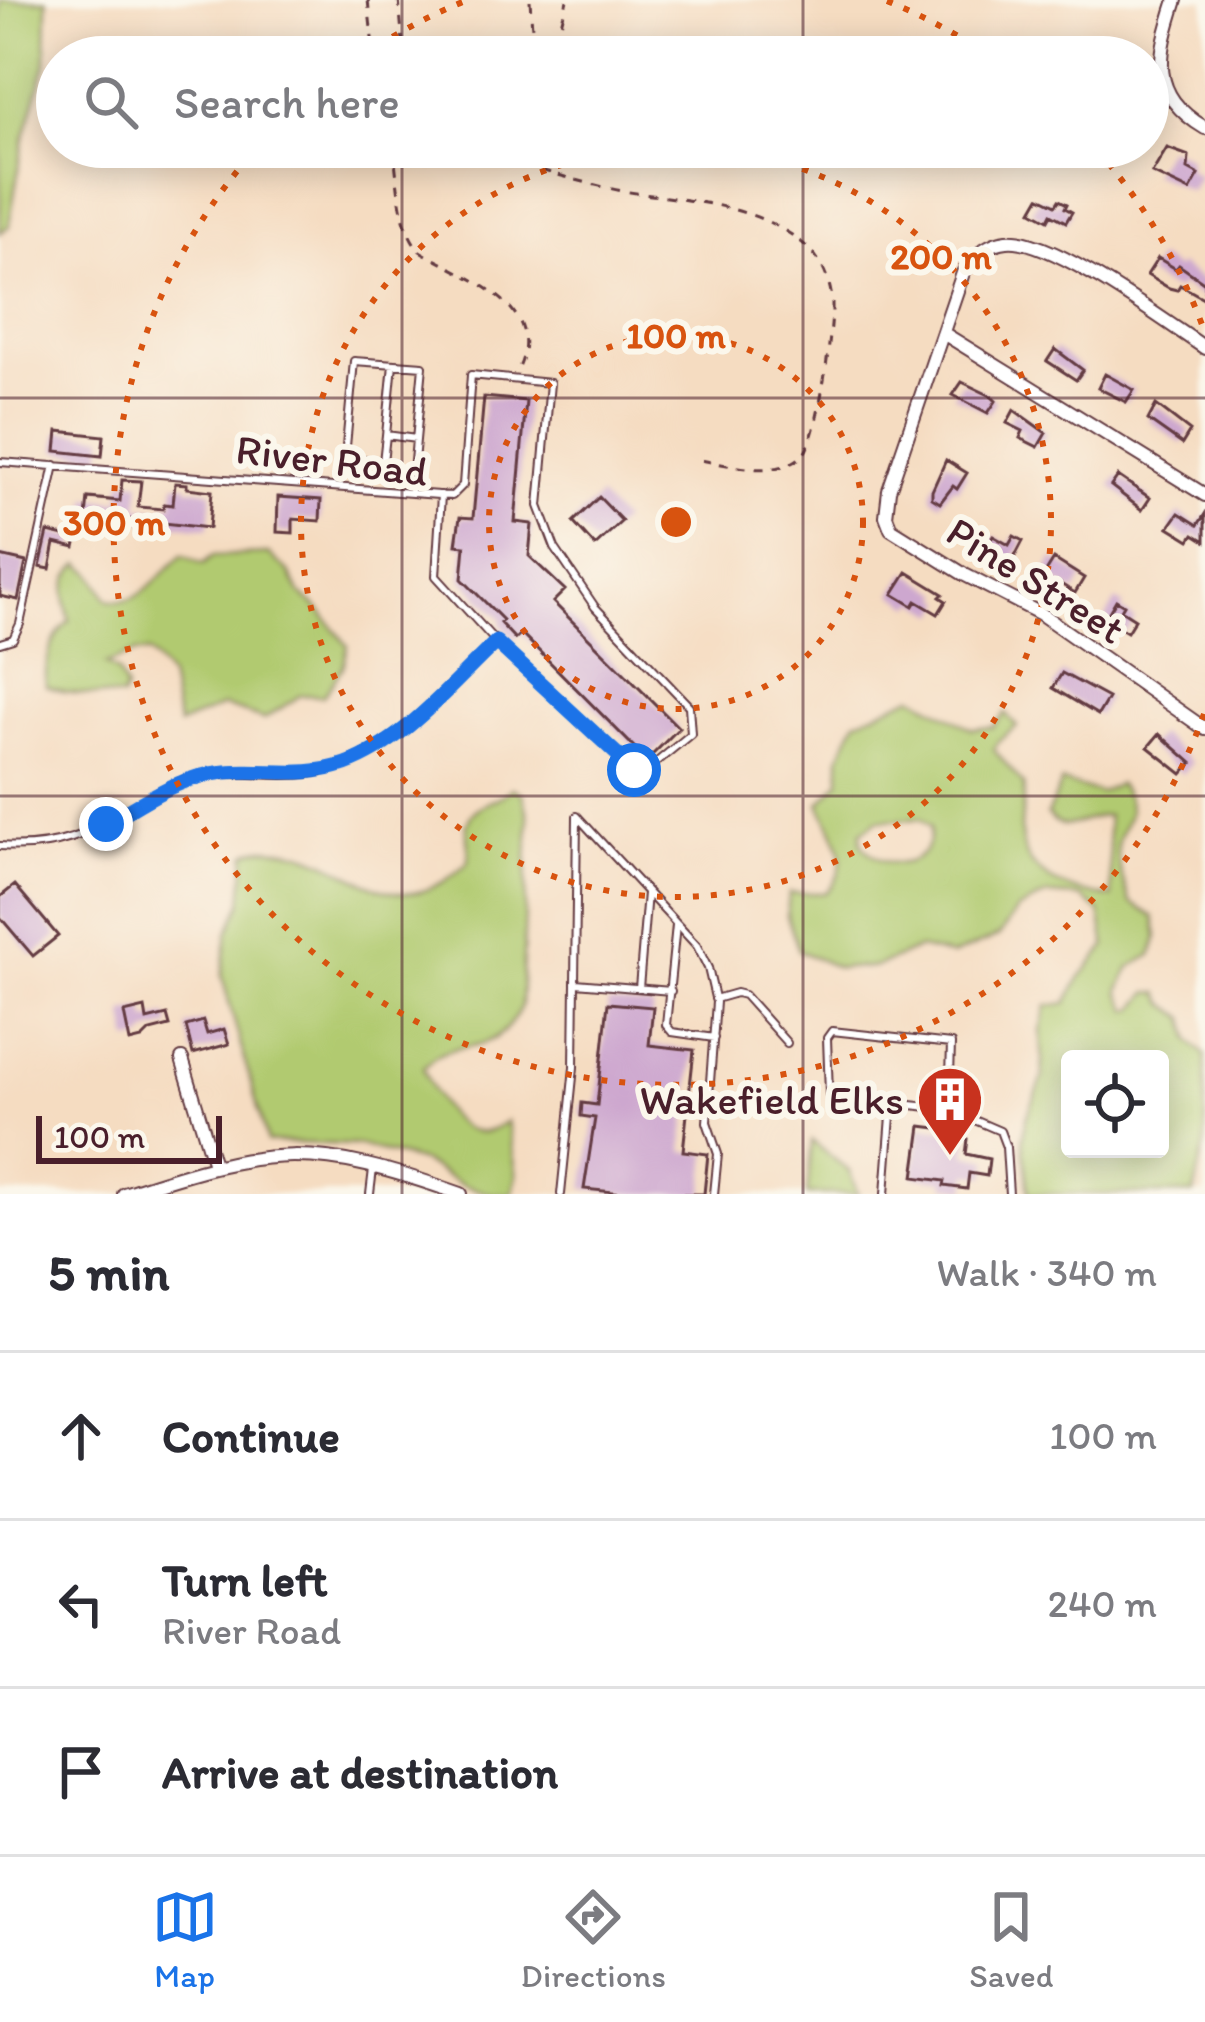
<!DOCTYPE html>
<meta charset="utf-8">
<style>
:root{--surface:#fff;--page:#f7f7f7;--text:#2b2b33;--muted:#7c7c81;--line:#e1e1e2;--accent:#1a73e8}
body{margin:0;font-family:Itim,sans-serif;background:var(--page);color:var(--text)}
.controls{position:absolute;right:36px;bottom:36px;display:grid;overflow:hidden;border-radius:12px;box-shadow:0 6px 30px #0003}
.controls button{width:108px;height:108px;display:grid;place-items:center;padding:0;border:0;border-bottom:3px solid var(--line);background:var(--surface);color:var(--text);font:60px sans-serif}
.scale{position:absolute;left:36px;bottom:30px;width:186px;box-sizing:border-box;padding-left:12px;border:6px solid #4a1f2b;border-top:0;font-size:33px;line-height:42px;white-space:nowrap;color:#4a1f2b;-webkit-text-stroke:9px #fbf7ec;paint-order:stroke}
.stop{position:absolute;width:36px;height:36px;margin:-27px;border:9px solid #1a73e8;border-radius:50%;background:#fff}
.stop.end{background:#1a73e8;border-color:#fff;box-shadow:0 3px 12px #0008}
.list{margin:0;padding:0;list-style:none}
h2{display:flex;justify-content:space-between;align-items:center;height:156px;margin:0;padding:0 48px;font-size:51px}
h2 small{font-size:39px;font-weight:400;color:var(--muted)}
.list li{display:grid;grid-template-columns:78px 1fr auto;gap:36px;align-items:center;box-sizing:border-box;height:168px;padding:0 48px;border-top:3px solid var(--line)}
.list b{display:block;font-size:45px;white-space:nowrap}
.list p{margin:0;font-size:39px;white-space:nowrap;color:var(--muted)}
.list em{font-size:39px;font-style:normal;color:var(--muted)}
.icon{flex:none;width:66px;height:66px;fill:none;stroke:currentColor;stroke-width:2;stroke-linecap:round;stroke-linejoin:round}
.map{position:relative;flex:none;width:1205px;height:1194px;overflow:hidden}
.search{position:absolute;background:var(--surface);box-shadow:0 6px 30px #0003;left:36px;right:36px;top:36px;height:132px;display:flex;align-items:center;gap:30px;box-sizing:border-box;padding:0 42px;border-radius:66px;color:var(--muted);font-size:45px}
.sheet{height:660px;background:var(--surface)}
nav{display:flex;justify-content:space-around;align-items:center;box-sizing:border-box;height:168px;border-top:3px solid var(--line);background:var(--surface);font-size:33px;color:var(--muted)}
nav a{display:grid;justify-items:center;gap:6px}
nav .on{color:var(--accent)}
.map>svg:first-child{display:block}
</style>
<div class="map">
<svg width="1205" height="1194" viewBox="0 0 1205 1194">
<rect width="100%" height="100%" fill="#fbf7ec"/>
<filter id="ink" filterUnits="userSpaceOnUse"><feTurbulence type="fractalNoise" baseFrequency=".00833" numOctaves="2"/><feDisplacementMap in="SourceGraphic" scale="24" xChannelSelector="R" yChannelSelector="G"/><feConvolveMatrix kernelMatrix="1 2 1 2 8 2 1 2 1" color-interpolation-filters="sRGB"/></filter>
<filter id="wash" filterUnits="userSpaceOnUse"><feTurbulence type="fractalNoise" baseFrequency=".004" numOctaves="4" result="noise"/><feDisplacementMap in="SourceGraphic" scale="48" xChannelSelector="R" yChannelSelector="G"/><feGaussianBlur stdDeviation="2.7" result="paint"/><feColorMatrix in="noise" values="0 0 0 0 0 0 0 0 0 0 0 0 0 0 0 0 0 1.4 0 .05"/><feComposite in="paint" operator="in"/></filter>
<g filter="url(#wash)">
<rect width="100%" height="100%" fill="#f5dcc1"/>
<path fill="#b1ca6f" stroke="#7e744d" stroke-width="3" fill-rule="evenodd" d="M0,0H47L46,64L24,139L9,226L0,233Z
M269,554L290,573L300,593L319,609L348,646L343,667L323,696L301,695L264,719L223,706L178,725L169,677L149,653H135L106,664L117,671L126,690L122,698L64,692L46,686C44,661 53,634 70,621C64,600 61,579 80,564L92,573L108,600C140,609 160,573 183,555L203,564L213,556Z
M913,696L972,729L993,727L1005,713L1017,726L998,741L994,750L1024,785C1024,801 1021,817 1021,832C1023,880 1073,892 1112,898L1107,816C1085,815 1064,838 1047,815L1062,782L1100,793L1118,784C1143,812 1119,824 1117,846C1116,861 1125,887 1130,902L1154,917L1158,936L1152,955L1130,967L1119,991L1129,1010L1135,1009L1149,992L1160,993L1166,1004L1186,1018L1191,1041L1205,1055V1144L1194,1194H1029L1023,1139L1026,1119L1043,1078L1041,1030L1047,1006L1067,1003L1080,978L1106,947L1100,912L1081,897L1047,895L1017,910L999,936L952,956L920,948L875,967L838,968L799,951L787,916L789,893H825C857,864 833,834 820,803L840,781V756L856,721ZM921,819L930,827C933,870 882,874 861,843V832L878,820ZM1160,1059V1149H1070V1059Z
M512,788L523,794L529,819L521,1006C490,1068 457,1029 423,1068C438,1105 465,1155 507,1121L517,1176L512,1194H492L462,1185L422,1162L358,1145L267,1142L222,976L228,933L242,902L246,854C257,846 268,848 281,849C356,857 391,935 467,863C472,849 464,838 467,824C472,803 498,803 512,788Z
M812,1141L849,1171L858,1194H807Z"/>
<g id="blocks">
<path fill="#cda7cf" d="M1167,148L1189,156L1188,169L1199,175L1190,191L1152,173Z
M1040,197L1056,205L1059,200L1067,204L1065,208L1072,212L1066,222L1051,214L1048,220L1032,211Z
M1158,258L1176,269L1179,265L1205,283V299L1180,285L1177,290L1169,288L1147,275Z
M1055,349L1083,370L1076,380L1047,361Z
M1105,374L1134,390L1126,402L1098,388Z
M962,382L991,396L996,401L988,413L953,395Z
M484,397L526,401L515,522L532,524L529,556L565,590L553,602L679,728L647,760L521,633L515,639L500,623L503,620L462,579L465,546L456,545L460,517L473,518Z
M1156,405L1190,431L1182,444L1148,420Z
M1014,410L1046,433L1038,447L1020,438L1023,431L1007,423Z
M58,431L104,436L102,456L56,451Z
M946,460L967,473L957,489L953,486L940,503L932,498V491Z
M1118,476L1150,498L1142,510L1111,486Z
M122,480L141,481L138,507L163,509L164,504L173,505L175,483L187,484V488L212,491L209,528L118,518L99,519L98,527L85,526L88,498L120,501Z
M278,497L321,500L320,521L293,519V533L277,532Z
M599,497L622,521L595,546L573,522Z
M1179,513L1198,525L1205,514V541L1194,534L1190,540L1169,527Z
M48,532L77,539L75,548L55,543L50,569L40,567Z
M993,536L1009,545L1014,536L1023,541L1011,564L985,549Z
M0,556L26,562L18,600L0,596Z
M1054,559L1084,578L1075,593L1056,581L1053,586L1041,580Z
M907,572L943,594L940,597L946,601L938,614L916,601L913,606L893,594Z
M1116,600L1124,605L1121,610L1135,619L1127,632L1105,619Z
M1062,673L1108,698L1098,715L1053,688Z
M1159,734L1192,763L1182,774L1148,747Z
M15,885L58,936L33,956L0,917V897Z
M608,1003L653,1007L649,1045L694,1050L683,1151L708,1154L704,1194H633L584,1189L595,1118L581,1116L582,1103L597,1105Z
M145,1008L147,1020L167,1015L170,1026L150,1031L142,1039L130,1042L124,1013Z
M203,1021L207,1034L224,1029L229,1044L193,1054L186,1026Z
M921,1126L960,1131L959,1138L968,1139L966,1154L989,1159L987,1176L969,1173L967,1189L944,1186L945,1181L914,1177Z"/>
</g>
</g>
<g filter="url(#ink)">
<use href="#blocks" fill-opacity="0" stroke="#643b42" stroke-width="3"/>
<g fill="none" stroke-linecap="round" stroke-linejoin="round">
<defs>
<path id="lane" d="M386,435L393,364
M0,462L452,496L463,485L471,375L550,383L539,506L555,548L595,607L689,706L691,734L647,770H634L496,642
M411,493L423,366L354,361L345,457L383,462L386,435L416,439
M0,643L13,639L20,624L55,465
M0,846C57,850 89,834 137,806C152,797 168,785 185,780C228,766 270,780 313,773C388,761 443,691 496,642L436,576L441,495
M676,925L666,1025L672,1032L714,1038
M576,983L671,991
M639,988L647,893
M715,999L736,993L744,995L787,1043
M892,1103L948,1109
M370,1194L373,1169
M561,1194L574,1067L577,816L697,946L708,968L716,1002L707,1122L718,1154L714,1194
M885,1194L892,1103L829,1094L827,1038L832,1031L951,1044L949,1109L1000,1131L1006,1147L1009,1194"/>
<path id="street" d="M1176,0C1158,56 1148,94 1205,128
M943,333L1205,495
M1205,348C1166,322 1050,236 1007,241C987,243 973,257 963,273L889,490L886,516L891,529L965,575L1041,614L1205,729
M182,1059L214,1165
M124,1194C271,1145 314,1142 461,1194"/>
</defs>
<use href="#lane" stroke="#643b42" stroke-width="10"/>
<use href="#street" stroke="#643b42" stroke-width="16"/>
<path stroke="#643b42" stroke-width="3" stroke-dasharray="9 9" stroke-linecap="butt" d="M368,0L374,57
M399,0L404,57
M530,0L534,57
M553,57L567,0
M393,147C399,182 397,224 420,251C465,278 551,305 517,372
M396,152L524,166L529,147
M524,166C557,174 590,185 623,191C686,201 765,203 813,253C824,266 832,287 832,304C833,328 818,443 802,456C775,480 727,464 695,459"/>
<use href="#lane" stroke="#fff" stroke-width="6"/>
<use href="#street" stroke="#fff" stroke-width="12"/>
</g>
</g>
<g fill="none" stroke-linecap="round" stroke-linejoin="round" filter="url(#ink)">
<path stroke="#1a73e8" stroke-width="15" d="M106,824C145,801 179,776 225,772C266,768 303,779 345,764C404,743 451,684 496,642L634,770"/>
</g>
<path fill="none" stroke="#4a1f2b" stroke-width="3" stroke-opacity="0.55" d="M402,0V57M803,0V57M402,147V1194M803,147V1194M0,398H1205M0,796H1205"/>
<g fill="none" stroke="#d8530f" stroke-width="6" stroke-dasharray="6 12">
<circle cx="676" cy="522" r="187"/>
<path d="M679 147A375 375 0 1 1 673 147"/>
<path d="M1204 714A562 562 0 1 1 255 150M362 56A562 562 0 0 1 465 1M887 1A562 562 0 0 1 990 56M1097 150A562 562 0 0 1 1204 330"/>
</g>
<defs>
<symbol id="building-pin" viewBox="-11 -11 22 30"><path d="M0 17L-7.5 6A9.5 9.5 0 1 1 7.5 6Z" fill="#c8321e" stroke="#fbf7ec"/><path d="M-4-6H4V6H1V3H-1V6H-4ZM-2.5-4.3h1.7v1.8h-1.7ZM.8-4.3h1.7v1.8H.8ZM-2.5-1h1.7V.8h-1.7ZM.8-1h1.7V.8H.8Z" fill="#fff"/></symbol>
</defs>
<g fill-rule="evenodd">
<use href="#building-pin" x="912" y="1061" width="76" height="104"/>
</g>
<g text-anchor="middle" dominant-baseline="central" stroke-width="12" stroke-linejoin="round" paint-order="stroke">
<g font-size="42" fill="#4a1f2b" stroke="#fbf7ec">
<text transform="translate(332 460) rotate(7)">River Road</text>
<text transform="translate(1036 580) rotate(32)">Pine Street</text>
</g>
<g font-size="42" fill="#4a1f2b" stroke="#fbf7ec" text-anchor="end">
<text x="904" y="1099">Wakefield Elks</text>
</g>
</g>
<circle cx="676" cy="522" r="18" fill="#d8530f" stroke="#fbf7ec" stroke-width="6"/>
<g font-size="36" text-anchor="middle" font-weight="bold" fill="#d8530f" stroke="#fbf7ec" stroke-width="12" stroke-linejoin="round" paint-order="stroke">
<text x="941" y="269">200 m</text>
<text x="676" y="348">100 m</text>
<text x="114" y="535">300 m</text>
</g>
</svg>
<div class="controls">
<button><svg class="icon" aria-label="locate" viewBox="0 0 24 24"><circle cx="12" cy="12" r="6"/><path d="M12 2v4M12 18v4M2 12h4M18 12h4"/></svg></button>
</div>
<div class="scale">100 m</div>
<div class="stop" style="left:634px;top:770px"></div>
<div class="stop end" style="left:106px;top:824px"></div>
<div class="search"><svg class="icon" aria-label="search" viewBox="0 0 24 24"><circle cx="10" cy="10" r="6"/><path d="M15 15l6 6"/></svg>Search here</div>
</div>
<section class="sheet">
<h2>5 min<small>Walk · 340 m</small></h2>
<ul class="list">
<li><svg class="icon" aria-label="ahead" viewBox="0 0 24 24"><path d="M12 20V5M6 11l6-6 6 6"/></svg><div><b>Continue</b></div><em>100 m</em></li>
<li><svg class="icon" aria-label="left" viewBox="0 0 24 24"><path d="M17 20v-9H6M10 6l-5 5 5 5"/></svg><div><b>Turn left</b><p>River Road</p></div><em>240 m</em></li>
<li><svg class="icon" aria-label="arrive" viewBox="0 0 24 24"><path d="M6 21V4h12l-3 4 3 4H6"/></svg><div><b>Arrive at destination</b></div></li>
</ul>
</section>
<nav>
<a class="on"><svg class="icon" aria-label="map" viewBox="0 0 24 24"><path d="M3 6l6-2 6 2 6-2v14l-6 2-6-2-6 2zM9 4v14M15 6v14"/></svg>Map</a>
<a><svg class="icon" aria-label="directions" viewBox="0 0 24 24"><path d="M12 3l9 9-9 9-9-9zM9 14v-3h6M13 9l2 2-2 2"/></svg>Directions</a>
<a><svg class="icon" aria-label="saved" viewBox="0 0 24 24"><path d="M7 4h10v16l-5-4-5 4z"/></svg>Saved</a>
</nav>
